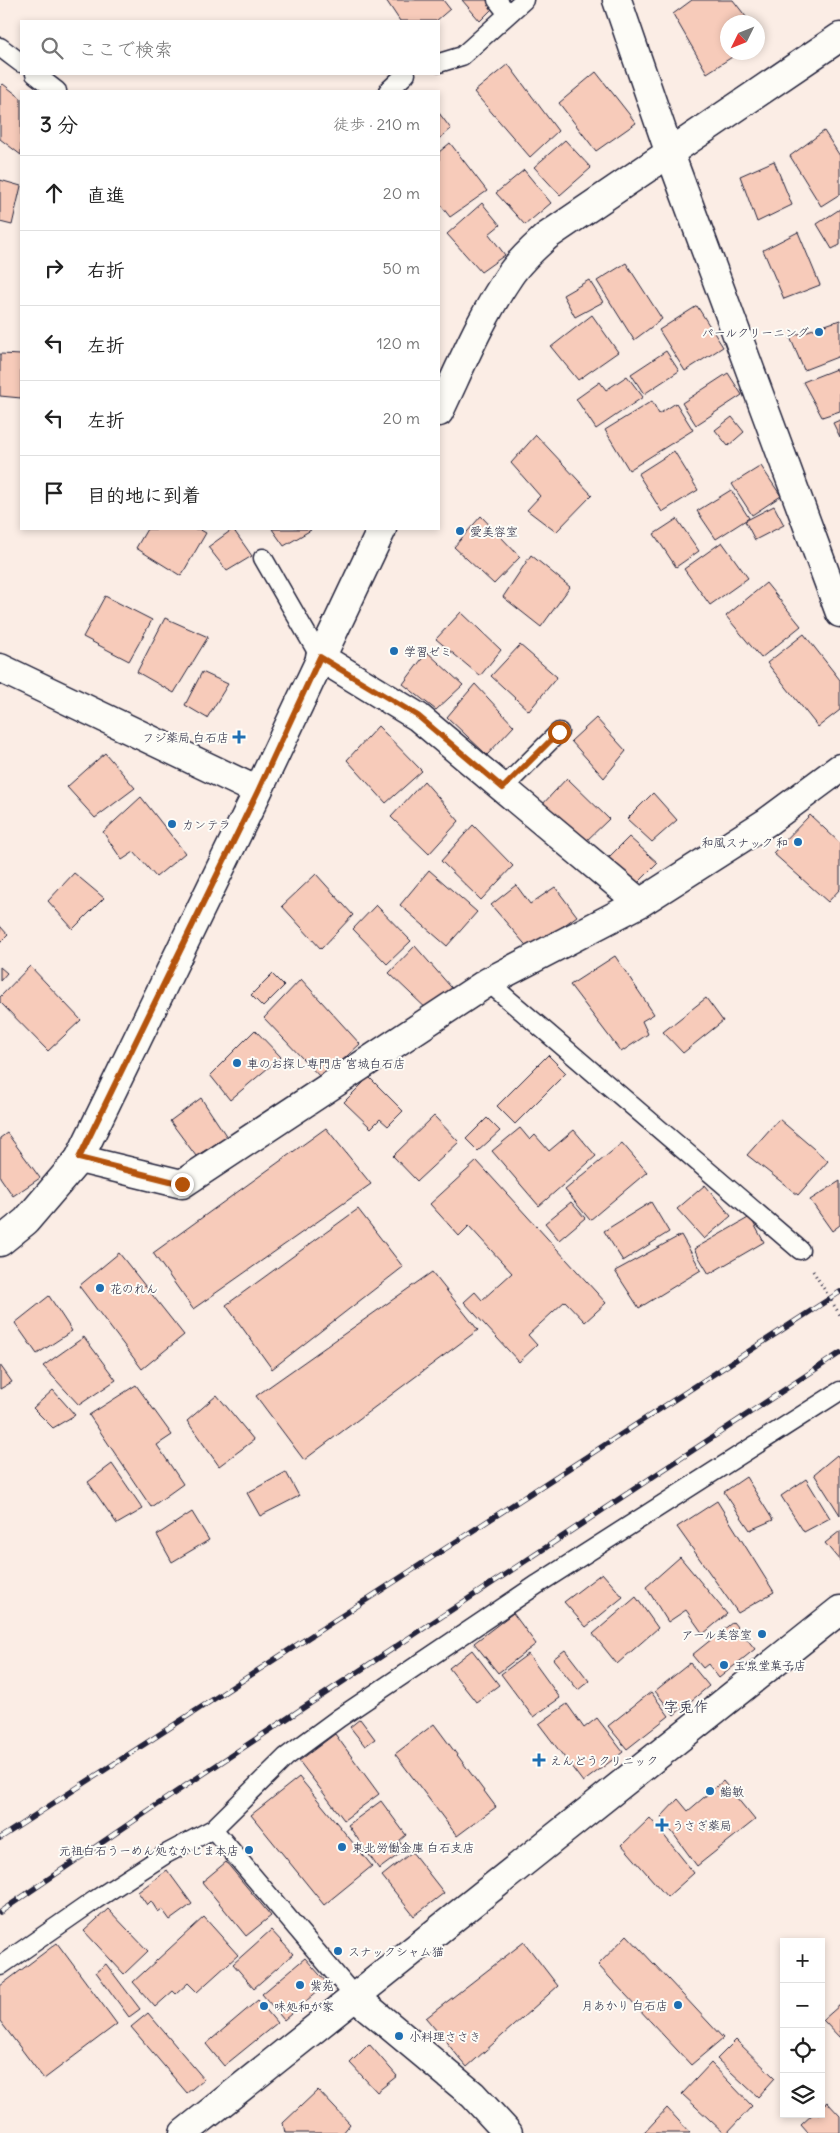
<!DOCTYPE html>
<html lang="ja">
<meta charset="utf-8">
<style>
:root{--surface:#fff;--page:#f2f2f2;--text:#222;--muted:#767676;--line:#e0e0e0}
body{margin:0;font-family:Delius,"Klee One",sans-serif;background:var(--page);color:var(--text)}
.controls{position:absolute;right:15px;bottom:15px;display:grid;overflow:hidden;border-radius:0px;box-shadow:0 2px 8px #0003}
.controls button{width:45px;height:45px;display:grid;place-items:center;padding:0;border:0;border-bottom:1px solid var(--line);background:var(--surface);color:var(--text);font:25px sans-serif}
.compass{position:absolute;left:720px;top:15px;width:45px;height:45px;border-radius:50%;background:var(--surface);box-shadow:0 2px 8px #0003;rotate:227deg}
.stop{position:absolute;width:15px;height:15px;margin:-11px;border:4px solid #b45309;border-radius:50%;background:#fff}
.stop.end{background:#b45309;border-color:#fff;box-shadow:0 1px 5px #0008}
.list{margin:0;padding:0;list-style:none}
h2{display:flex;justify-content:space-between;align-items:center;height:65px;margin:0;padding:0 20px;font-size:21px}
h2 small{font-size:16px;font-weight:400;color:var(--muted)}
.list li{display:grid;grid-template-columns:32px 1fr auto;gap:15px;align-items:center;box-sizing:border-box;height:75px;padding:0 20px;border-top:1px solid var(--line)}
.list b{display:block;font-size:19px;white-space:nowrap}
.list em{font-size:16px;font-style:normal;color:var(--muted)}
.icon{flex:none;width:28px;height:28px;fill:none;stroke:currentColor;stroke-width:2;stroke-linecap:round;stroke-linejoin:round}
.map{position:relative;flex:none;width:840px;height:2133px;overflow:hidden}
.search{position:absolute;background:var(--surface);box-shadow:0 2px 8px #0003;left:20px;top:20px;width:420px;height:55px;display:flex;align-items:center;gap:12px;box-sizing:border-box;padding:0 18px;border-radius:0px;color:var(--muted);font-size:19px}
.panel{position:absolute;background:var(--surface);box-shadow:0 2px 8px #0003;left:20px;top:90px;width:420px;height:440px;border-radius:0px}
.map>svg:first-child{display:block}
</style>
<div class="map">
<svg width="840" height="2133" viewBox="0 0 840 2133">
<rect width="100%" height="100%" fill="#fbede5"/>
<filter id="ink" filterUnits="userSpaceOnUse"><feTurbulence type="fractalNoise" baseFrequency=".02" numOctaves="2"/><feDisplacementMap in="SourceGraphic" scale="10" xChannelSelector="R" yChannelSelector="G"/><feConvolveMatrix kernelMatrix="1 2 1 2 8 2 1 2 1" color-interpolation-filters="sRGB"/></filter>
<g filter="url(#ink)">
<path fill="#f7cbba" stroke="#22223b" d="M386,0H443L450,9L436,21H400Z
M462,0H490L495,6L480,21Z
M692,0H733L750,22H728V52H740L707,73L673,14Z
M508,64L558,131L530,157L474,92Z
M596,72L636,123L596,151L559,103Z
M3,84L21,98V155L0,139V87Z
M439,113L451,129L439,139Z
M824,131L840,156V194L821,206L790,156Z
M565,140L591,168L560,195L534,167Z
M450,143L487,191L450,217L439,203V152Z
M774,161L792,205L757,222L740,176Z
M524,170L551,203L525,225L496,193Z
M0,180L21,186L12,225L0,222Z
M482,203L500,225L489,234L505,255L481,272L447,234Z
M840,209V245L832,249L817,224Z
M798,232L820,285L784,299L763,250Z
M626,263L662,319L634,340L597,281Z
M589,280L603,302L575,317L563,295Z
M697,306L723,347L685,371L659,330Z
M592,315L618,352L578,380L551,347Z
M840,320V356L804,370L790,337Z
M666,351L679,371L644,394L631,374Z
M0,354L21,355V398L0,396Z
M836,369L840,375V411L822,417L803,382Z
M728,373L742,395L696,425L682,403Z
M627,376L643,397L596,429L576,399L600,382L606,390Z
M652,401L659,414L676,403L693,430L629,470L605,430Z
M732,417L744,432L728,446L715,430Z
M840,420V437L833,423Z
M536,435L592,495L556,532L527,510L540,496L511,463Z
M674,451L698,490L662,512L638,474Z
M761,466L781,496L752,515L732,484Z
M731,490L749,518L716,539L697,511Z
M774,506L784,525L755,540L745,521Z
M481,516L520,557L494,584L454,547Z
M677,519L699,551L676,567L654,534Z
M147,529H199L206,533L181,576L136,548Z
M233,529L252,556L227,571L208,547Z
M272,529H310L311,530L284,546Z
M722,542L748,578L710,605L684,569Z
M531,555L570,587L541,627L503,597Z
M766,583L801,626L761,658L726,616Z
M105,596L152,620L129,661L83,637Z
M461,612L501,650L480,676L436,639Z
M165,618L208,637L174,693L137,672Z
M804,634L840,680V710L818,727L767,663Z
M520,645L557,677L529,711L491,676Z
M427,652L463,685L436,710L403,684Z
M202,672L228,684L207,718L185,705Z
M475,684L514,726L487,755L447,717Z
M596,718L626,751L604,778L571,741Z
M378,726L422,771L386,803L347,760Z
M105,753L135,788L95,818L67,787Z
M567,778L609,819L584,843L541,806Z
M424,781L459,821L429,854L391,817Z
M653,793L677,820L652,842L627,819Z
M141,797L185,853L156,877L134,852L122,860L103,832Z
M810,815L840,843V889L828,902L773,853Z
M473,825L513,866L481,900L441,861Z
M629,837L658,863L637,884L608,858Z
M429,870L477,912L447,946L400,905Z
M74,873L104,898L73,929L48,901Z
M316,874L353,915L321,949L282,906Z
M516,885L530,904L555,887L577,916L530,950L491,905Z
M376,905L411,941L387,964L353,929Z
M0,926L8,935L0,943Z
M415,946L457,994L432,1014L389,973Z
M615,956L654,1014L642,1021L648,1034L621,1052L570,985Z
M30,966L81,1020L48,1051L0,1002V997Z
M0,967L7,973L0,981Z
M272,974L284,986L263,1007L251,995Z
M301,979L360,1044L322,1079L264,1018Z
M706,998L723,1021L683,1053L663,1032Z
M255,1030L281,1057L230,1100L210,1075Z
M548,1055L566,1073L515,1124L497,1106Z
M369,1077L403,1111L388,1126L380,1119L371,1128L344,1102Z
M201,1098L227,1137L196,1156L170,1121Z
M434,1116L459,1142L417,1181L393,1156Z
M487,1118L500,1131L478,1151L466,1139Z
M779,1119L828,1161L798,1195L747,1155Z
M326,1128L371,1184L193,1309L153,1253Z
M520,1128L530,1140L535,1135L549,1151L574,1130L596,1156L539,1206L492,1151Z
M7,1133L40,1178L13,1196L0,1177V1138Z
M622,1143L647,1172L590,1220L565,1190Z
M477,1161L606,1303L585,1322L565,1301L528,1335L537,1345L519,1362L464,1302L475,1292L482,1300L512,1273L469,1226L459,1236L430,1204Z
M840,1181V1225L832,1231L810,1200Z
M705,1185L731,1216L704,1239L677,1209Z
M571,1202L585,1218L559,1240L545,1223Z
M651,1202L669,1232L623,1261L604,1231Z
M358,1209L403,1267L272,1369L226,1305Z
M750,1217L764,1242L709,1274L694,1249Z
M681,1235L701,1270L639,1308L615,1271Z
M119,1253L184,1335L142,1369L79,1286Z
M432,1272L478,1330L304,1460L256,1396Z
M49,1296L72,1331L37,1354L15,1323Z
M84,1337L116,1380L79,1405L43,1366Z
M0,1365L12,1382L0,1389Z
M136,1385L172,1435L157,1445L183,1484L151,1507L89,1415Z
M53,1390L75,1415L53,1428L33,1408Z
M217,1395L254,1440L219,1466L187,1421Z
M837,1455L840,1460V1515L814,1474Z
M112,1464L143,1509L117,1524L88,1482Z
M286,1472L299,1496L260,1516L247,1493Z
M746,1477L773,1520L750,1530L724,1492Z
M806,1479L830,1518L804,1532L781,1496Z
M717,1501L774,1592L738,1613L677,1527Z
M192,1512L209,1540L172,1562L157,1535Z
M840,1531V1561L825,1543Z
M680,1557L727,1614L703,1634L686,1610L668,1622L646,1587Z
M602,1573L623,1597L586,1627L564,1602Z
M636,1597L658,1628L617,1664L593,1634Z
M513,1613L536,1644L498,1673L474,1643Z
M733,1622L755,1649L719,1678L708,1664L703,1668L692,1655Z
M472,1650L499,1685L476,1702L449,1668Z
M565,1650L589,1681L578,1690L553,1659Z
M528,1654L560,1698L533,1717L501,1674Z
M690,1663L709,1686L674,1715L655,1691Z
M651,1692L669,1716L627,1749L608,1726Z
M567,1704L584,1728L597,1718L623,1752L583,1782L539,1724Z
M360,1719L375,1739L365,1746L350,1727Z
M434,1724L496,1807L457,1836L395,1754Z
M335,1734L379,1794L344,1820L299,1761Z
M299,1777L372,1866L324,1905L251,1815Z
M723,1781L755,1820L697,1866L661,1817L678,1799L688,1811Z
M381,1801L406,1835L399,1841L405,1850L379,1869L348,1825Z
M650,1818L694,1873L667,1897L622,1845Z
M412,1852L444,1893L414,1916L382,1876Z
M226,1862L271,1916L246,1936L202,1882Z
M167,1870L192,1904L170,1920L162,1909L158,1912L151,1901L147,1905L138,1892Z
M108,1909L148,1951L124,1974L84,1931Z
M204,1917L238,1955L197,1992L188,1983L176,1994L173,1991L155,2007L133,1982Z
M271,1930L293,1954L254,1988L233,1964Z
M627,1935L723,2038L691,2065L598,1965Z
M524,1942L558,1986L467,2067L426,2018Z
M57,1943L117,2024L44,2079L0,2021V1986Z
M305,1958L327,1983L284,2020L262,1994Z
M106,1964L140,2009L129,2017L96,1972Z
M258,2000L277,2023L224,2066L206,2044Z
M840,2005V2038L823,2020Z
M148,2013L204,2079L187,2093L131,2027Z
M736,2040L775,2078L758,2097L717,2059Z
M369,2044L397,2076L377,2092L350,2063Z
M711,2063L752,2106L727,2133H724L682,2094Z
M318,2090L350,2124L343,2133H285L283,2123Z
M827,2102L840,2116V2133H808L801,2125L813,2114H821V2107Z
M667,2108L690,2133H644Z"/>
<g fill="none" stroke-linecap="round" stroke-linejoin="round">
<defs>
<path id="service" d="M497,0L508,14
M0,47L21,63
M439,63L462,56L524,0
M35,74L57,91
M388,91L406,74
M263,558L320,657
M503,788L559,732
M488,982L800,1250
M213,1829L354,1996
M0,1966L95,1900L166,1854L213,1829L286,1757L339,1718L538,1584L840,1391"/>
<path id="minor" d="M617,0L669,151L840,613
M320,657L418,717L640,903
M79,1159L182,1184L488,982L640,903L767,822L840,768
M354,1996L473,2095L508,2133"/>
<path id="tertiary" d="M439,412C461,366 481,317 510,275C520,260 534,248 547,236L840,37
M0,668L258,791
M0,1242L26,1221L79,1159L258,791L382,529
M184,2133L840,1610"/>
</defs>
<use href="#service" stroke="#22223b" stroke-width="21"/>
<use href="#minor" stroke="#22223b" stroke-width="31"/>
<use href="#tertiary" stroke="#22223b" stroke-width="31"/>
<path stroke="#22223b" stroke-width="3" stroke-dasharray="1 4" stroke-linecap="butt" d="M813,1271L840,1315"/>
<use href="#service" stroke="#fdfcf7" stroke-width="18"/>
<use href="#minor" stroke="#fdfcf7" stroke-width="28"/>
<use href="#tertiary" stroke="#fdfcf7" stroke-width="28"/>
<defs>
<path id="rail" d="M0,1838L840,1292
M0,1912L176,1792L840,1353"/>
</defs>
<use href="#rail" stroke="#22223b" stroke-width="5.5"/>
<use href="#rail" stroke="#fdfcf7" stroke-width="4" stroke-dasharray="11" stroke-linecap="butt"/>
</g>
</g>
<g fill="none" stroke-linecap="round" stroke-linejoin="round" filter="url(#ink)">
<path stroke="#b45309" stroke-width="6" d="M182,1184L79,1158L258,791L320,657L418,716L503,788L559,732"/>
</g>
<g fill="#1f6fb2" stroke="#fdfcf7" stroke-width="2">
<circle cx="819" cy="332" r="5"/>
<circle cx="460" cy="531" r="5"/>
<circle cx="394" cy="651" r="5"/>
<path d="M236.5 729.5h5v5h5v5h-5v5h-5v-5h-5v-5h5z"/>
<circle cx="172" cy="824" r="5"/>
<circle cx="798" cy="842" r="5"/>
<circle cx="237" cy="1063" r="5"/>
<circle cx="100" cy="1288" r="5"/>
<circle cx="762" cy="1634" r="5"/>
<circle cx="724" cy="1665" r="5"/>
<path d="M536.5 1752.5h5v5h5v5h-5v5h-5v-5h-5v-5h5z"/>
<circle cx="710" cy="1791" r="5"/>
<path d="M659.5 1817.5h5v5h5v5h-5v5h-5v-5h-5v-5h5z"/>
<circle cx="342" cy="1847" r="5"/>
<circle cx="249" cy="1850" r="5"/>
<circle cx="338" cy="1951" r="5"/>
<circle cx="300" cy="1985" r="5"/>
<circle cx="678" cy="2005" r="5"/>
<circle cx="264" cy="2006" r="5"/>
<circle cx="399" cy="2036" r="5"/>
</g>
<g text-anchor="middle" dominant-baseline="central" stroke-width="4" stroke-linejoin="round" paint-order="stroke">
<g font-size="12" fill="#22223b" stroke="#fdfcf7" text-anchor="start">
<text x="809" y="332" text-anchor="end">パールクリーニング</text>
<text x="470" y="531">愛美容室</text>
<text x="404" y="651">学習ゼミ</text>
<text x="229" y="737" text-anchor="end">フジ薬局 白石店</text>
<text x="182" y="824">カンテラ</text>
<text x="788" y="842" text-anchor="end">和風スナック 和</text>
<text x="247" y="1063">車のお探し専門店 宮城白石店</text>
<text x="110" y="1288">花のれん</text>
<text x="752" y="1634" text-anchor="end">アール美容室</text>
<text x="734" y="1665">玉泉堂菓子店</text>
<text x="550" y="1760">えんどうクリニック</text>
<text x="720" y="1791">鮨敏</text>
<text x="672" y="1825">うさぎ薬局</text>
<text x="352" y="1847">東北労働金庫 白石支店</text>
<text x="239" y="1850" text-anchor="end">元祖白石うーめん処なかじま本店</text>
<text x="348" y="1951">スナックシャム猫</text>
<text x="310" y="1985">紫苑</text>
<text x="668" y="2005" text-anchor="end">月あかり 白石店</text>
<text x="274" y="2006">味処和が家</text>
<text x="409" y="2036">小料理ささき</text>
</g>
<g font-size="15" fill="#22223b" stroke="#fdfcf7">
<text x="686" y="1706">字兎作</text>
</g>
</g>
</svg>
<div class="controls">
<button>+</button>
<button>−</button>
<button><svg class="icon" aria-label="locate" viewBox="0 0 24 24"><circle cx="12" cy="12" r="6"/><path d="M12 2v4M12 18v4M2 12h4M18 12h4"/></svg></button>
<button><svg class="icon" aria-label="layers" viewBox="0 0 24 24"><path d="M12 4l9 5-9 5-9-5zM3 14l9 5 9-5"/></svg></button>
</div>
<svg class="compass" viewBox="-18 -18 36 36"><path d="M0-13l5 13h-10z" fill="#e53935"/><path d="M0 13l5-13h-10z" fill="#767676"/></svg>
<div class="stop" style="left:559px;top:732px"></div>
<div class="stop end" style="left:182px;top:1184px"></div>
<div class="search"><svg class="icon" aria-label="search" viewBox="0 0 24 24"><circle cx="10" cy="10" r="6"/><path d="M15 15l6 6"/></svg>ここで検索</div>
<section class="panel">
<h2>3 分<small>徒歩 · 210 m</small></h2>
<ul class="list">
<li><svg class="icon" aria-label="ahead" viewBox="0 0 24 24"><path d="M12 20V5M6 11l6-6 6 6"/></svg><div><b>直進</b></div><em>20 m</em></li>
<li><svg class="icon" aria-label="right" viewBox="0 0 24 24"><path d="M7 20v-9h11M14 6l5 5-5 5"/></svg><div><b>右折</b></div><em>50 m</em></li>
<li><svg class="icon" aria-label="left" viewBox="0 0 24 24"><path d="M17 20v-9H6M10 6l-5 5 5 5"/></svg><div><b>左折</b></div><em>120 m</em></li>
<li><svg class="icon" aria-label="left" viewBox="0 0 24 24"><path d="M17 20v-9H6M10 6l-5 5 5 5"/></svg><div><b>左折</b></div><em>20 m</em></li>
<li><svg class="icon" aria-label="arrive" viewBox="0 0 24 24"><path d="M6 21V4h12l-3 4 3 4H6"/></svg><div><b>目的地に到着</b></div></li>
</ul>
</section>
</div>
